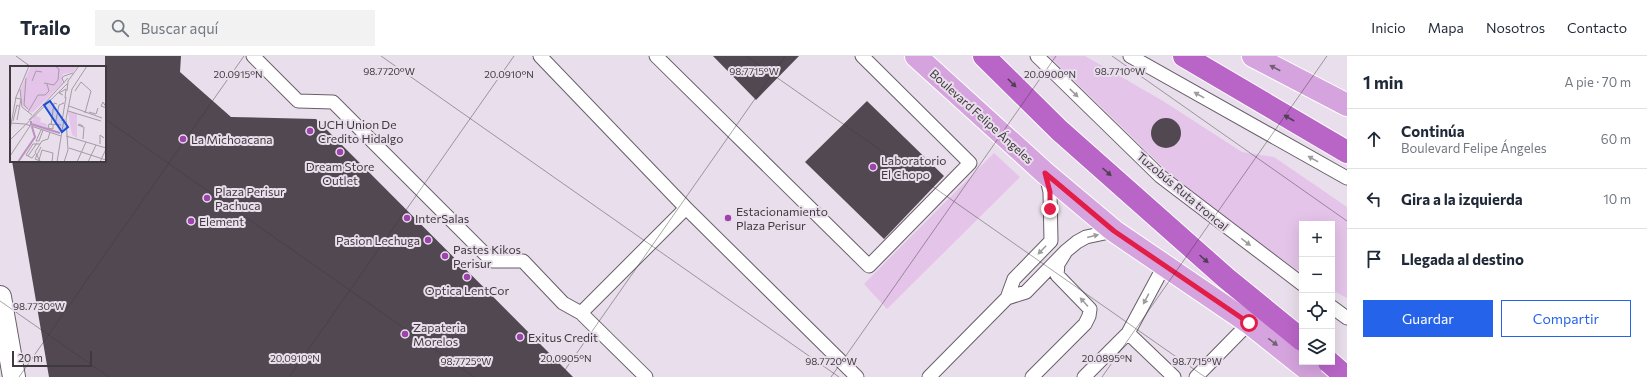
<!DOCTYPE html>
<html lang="es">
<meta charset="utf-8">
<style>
:root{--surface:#fff;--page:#f2f2f3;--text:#1f2937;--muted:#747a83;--line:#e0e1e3;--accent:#2563eb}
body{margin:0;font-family:Commissioner,sans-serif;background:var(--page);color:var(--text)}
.controls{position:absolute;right:12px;bottom:12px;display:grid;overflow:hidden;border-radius:0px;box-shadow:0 4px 16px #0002}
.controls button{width:36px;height:36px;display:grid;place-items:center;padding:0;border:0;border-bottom:1px solid var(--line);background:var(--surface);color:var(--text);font:20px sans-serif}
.scale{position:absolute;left:12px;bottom:10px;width:80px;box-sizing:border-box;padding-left:4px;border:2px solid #3f3a3f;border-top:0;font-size:11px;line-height:14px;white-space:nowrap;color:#3f3a3f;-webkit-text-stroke:3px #e9deeb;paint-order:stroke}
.stop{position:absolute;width:12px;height:12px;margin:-9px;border:3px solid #e11d48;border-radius:50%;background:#fff}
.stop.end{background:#e11d48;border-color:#fff;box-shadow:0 1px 4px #0008}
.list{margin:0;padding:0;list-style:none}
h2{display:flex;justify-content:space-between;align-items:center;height:52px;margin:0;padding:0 16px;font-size:17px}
h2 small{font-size:13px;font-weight:400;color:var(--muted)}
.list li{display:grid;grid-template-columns:26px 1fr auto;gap:12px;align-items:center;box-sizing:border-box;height:60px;padding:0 16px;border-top:1px solid var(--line)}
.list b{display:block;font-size:15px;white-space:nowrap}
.list p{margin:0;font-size:13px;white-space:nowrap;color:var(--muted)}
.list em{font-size:13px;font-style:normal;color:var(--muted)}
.actions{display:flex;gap:8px;padding:12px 16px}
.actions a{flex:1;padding:9px 0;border:1px solid var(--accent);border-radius:0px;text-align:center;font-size:14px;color:var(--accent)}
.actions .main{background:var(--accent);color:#fff}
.icon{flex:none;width:22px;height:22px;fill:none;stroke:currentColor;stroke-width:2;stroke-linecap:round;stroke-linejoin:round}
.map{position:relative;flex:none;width:1347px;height:321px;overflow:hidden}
header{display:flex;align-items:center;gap:24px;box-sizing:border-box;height:56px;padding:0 20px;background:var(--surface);border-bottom:1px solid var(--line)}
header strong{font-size:19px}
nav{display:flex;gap:22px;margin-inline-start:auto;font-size:14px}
.search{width:280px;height:36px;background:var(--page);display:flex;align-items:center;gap:10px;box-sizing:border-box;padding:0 14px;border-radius:0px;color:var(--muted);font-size:15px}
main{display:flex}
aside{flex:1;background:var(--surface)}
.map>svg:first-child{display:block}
</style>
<header>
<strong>Trailo</strong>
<div class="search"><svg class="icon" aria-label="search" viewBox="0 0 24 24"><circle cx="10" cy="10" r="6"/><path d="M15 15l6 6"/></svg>Buscar aquí</div>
<nav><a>Inicio</a><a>Mapa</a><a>Nosotros</a><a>Contacto</a></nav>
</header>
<main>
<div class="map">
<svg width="1347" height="321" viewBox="0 0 1347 321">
<rect width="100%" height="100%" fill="#e9deeb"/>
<path fill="#e4c4e9" d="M1049,0H1085L1163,45L1242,96L1274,101L1347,151V242L1332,234V168H1302V217L1296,213L1232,168L1168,116Z
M994,97L1020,121L887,253L864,228Z"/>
<path fill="#514852" d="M105,0H181L180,16L231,61L316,63L573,321H49L12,105H105Z
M713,0H799L756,44Z
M867,45L944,120L884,183L805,106Z
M1151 77a15 15 0 1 1 30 0a15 15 0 1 1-30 0Z"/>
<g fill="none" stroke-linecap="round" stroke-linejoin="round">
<defs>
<path id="lane" d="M253,0L298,45L333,46L492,205H523L563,247L581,257L646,321
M540,0L686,152L857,321
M656,0L869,210L970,107L862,0
M1037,0L1160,120L1302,228
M1130,0L1347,122
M1007,242L1026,236L1066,195L1077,186L1086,181L1114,175
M1332,251L1347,262
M581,257L686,152
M1128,277L1174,321
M929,321L1007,242L1014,223L1051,185L1050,136L1046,119
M1032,321L1085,268L1089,260L1090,253L1057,219L1058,208L1066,195
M1084,321L1128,277L1164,210
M1196,321L1249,267"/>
<path id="secondary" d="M0,241L14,321"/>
<path id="primary" d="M916,0L1045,117L1114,175L1249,267L1317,321
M1253,0L1347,49"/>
<path id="highway" d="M984,0L1059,74L1226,222L1302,284
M1184,0L1347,96"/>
</defs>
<use href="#lane" stroke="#685e69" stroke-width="15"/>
<use href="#secondary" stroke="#685e69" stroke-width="24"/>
<use href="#primary" stroke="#fff" stroke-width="24"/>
<use href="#highway" stroke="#fff" stroke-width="24"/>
<use href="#lane" stroke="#fff" stroke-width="13"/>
<use href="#secondary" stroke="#fff" stroke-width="22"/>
<use href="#primary" stroke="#d5a3dd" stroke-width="22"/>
<use href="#highway" stroke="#b965c7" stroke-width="22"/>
<defs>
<path id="highway-bridge" d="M1329,306L1346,321"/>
</defs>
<use href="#highway-bridge" stroke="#fff" stroke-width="24" stroke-linecap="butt"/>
<use href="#highway-bridge" stroke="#b965c7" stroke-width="22"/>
</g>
<defs><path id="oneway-solid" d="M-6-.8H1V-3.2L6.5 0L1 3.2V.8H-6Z"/></defs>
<g fill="#745f76">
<use href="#oneway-solid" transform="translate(1275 12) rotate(-152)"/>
<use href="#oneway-solid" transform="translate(1273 286) rotate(38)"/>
</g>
<g fill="#514053">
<use href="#oneway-solid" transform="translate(1012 27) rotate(45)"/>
<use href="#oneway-solid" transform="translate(1289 62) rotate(-150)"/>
<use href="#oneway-solid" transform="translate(1107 116) rotate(42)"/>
<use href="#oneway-solid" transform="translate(1204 203) rotate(42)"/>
</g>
<g fill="#9f9c9f">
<use href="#oneway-solid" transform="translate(1074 37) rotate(44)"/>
<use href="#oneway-solid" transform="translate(1199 39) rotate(-151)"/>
<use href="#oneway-solid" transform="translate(1313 103) rotate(-151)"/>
<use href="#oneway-solid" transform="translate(1093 180) rotate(-14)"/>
<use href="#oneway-solid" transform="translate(1246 186) rotate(37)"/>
<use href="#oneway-solid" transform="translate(1042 194) rotate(134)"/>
<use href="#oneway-solid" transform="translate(1146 243) rotate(118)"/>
<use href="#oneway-solid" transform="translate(1084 246) rotate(-132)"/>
</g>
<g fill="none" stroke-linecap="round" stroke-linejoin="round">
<path stroke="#e11d48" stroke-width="5" d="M1050,153V136L1045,117L1114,175L1249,267"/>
</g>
<path fill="none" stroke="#3f3a3f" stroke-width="1" stroke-opacity="0.45" d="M16,0L31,11M381,0L839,321M746,0L1205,321M1112,0L1347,165M105,63L474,321M0,245L109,321M19,321L244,0M289,321L514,0M560,321L785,0M831,321L1056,0M1102,321L1327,0"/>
<g fill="#9e43ae" stroke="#e9deeb" stroke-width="1.5">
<circle cx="310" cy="75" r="4"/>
<circle cx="183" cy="83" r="4"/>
<circle cx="340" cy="96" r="4"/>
<circle cx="873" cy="111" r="4"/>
<circle cx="207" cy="142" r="4"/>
<circle cx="407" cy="162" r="4"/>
<circle cx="728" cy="162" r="4"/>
<circle cx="191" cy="165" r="4"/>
<circle cx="428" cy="184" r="4"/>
<circle cx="445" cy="200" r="4"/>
<circle cx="467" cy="221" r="4"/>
<circle cx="405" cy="278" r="4"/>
<circle cx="520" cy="281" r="4"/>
</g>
<g text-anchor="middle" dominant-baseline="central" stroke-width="4" stroke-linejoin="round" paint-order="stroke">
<g font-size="12" fill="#3f3a3f" stroke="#e9deeb">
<text transform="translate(982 60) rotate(42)">Boulevard Felipe Ángeles</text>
<text transform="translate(1183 135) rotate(40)">Tuzobús Ruta troncal</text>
</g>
<g font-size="12" fill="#3f3a3f" stroke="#e9deeb" text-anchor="start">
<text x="318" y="68">UCH Union De<tspan x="318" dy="14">Credito Hidalgo</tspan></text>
<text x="191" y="83">La Michoacana</text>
<text x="881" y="104">Laboratorio<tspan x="881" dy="14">El Chopo</tspan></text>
<text x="340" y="110" text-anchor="middle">Dream Store<tspan x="340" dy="14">Outlet</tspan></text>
<text x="215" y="135">Plaza Perisur<tspan x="215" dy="14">Pachuca</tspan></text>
<text x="736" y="155">Estacionamiento<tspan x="736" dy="14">Plaza Perisur</tspan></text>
<text x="415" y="162">InterSalas</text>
<text x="199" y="165">Element</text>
<text x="420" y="184" text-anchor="end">Pasion Lechuga</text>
<text x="453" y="193">Pastes Kikos<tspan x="453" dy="14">Perisur</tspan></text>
<text x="467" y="234" text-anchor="middle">Optica LentCor</text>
<text x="413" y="271">Zapateria<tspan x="413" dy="14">Morelos</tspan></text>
<text x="528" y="281">Exitus Credit</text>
</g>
</g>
<g transform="translate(10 10)">
<rect width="96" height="96" fill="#e9deeb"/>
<path d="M21,0H68L63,6L53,8L52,18L22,47L13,40L10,24ZM58,46L67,47V72L62,69ZM25,49L31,52L30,56L37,58V62L32,61L49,69L16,58H21Z" fill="#e4c4e9"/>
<path fill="none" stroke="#ba92c1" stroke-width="2" d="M21,55V58L50,67M8,96L25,71L22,61"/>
<path fill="none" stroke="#a59ca6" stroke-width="1" d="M16,12L14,39L18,43M22,15L26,5L32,6M34,17L44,19L48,14L49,3L45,0M54,17L52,12L54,10L63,7M10,23L12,41L22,49M57,25L58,15L69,0M65,25L71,16L81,25L75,47M53,29L49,27L56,23L55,32M5,32L11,33L7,54M59,40L92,52M96,41L93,36L91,40L96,42M58,45L91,55M18,46L28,29H35L39,25L37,18M79,46L86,48L88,42M19,54L58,12M3,55L7,39L10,41M52,55L56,31M0,57L15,58L51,70M69,58L73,60V61L68,59ZM41,59L44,37L47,38M43,59V63L38,62L39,58L51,59M45,59L49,39L54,37M0,64L6,31L19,0M31,64L26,75H29L33,64M56,70L96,82M73,73L74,61M0,74L57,18M90,78V69L94,72L92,70M59,82L96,94M25,88L22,92L16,89L23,78H30M0,90L20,60M18,90L27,77M29,94L32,84L43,87L42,96M30,95L25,86L32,75L38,73L40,66M30,95L25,93L31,81M47,96L54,53M54,96L58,84L56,53L62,23L77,0M67,96L76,76M78,96L86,79M90,96L96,83"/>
<path fill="#1d4ed8" fill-opacity="0.15" stroke="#1d4ed8" stroke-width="2" d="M40,35L58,61L52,66L34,39Z"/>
<rect width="96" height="96" fill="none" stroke="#3f3a3f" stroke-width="2"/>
</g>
<g font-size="10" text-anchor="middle" fill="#3f3a3f" stroke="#e9deeb" stroke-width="4" stroke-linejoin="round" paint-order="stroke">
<text x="389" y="19">98.7720°W</text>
<text x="754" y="19">98.7715°W</text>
<text x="1120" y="19">98.7710°W</text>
<text x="238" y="22">20.0915°N</text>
<text x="509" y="22">20.0910°N</text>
<text x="1050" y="22">20.0900°N</text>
<text x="39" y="254">98.7730°W</text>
<text x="295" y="306">20.0910°N</text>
<text x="566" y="306">20.0905°N</text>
<text x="1107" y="306">20.0895°N</text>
<text x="466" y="309">98.7725°W</text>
<text x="831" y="309">98.7720°W</text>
<text x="1197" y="309">98.7715°W</text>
</g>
</svg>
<div class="controls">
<button>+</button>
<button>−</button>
<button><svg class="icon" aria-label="locate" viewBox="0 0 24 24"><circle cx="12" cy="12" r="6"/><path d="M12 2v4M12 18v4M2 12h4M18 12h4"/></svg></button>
<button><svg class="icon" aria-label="layers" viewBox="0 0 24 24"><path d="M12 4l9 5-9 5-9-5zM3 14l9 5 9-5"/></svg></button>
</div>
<div class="scale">20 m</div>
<div class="stop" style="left:1249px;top:267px"></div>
<div class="stop end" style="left:1050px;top:153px"></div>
</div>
<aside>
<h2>1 min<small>A pie · 70 m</small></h2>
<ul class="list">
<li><svg class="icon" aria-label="ahead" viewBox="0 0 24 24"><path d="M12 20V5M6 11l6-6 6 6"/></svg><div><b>Continúa</b><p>Boulevard Felipe Ángeles</p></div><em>60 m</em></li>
<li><svg class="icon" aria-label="left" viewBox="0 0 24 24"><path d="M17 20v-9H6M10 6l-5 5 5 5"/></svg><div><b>Gira a la izquierda</b></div><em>10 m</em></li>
<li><svg class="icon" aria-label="arrive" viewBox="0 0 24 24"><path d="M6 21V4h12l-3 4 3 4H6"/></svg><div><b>Llegada al destino</b></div></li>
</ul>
<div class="actions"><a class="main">Guardar</a><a>Compartir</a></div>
</aside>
</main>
